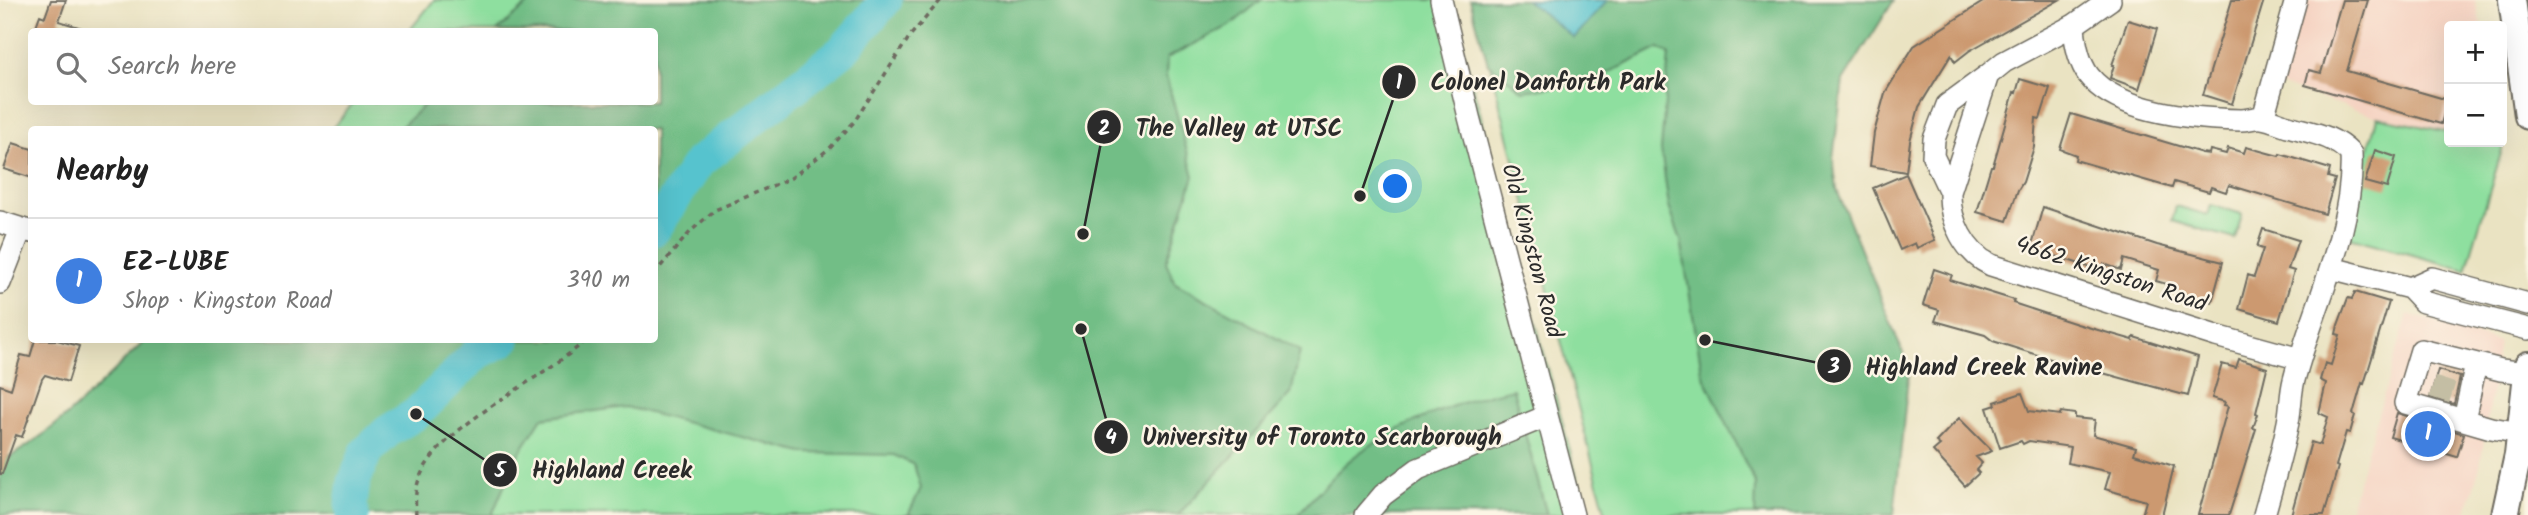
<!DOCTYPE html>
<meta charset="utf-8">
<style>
:root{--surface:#fff;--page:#f6f6f6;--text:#222;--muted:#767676;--line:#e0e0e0;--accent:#1f6fb2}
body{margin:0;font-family:Kalam,sans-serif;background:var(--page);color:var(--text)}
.controls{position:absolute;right:21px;top:21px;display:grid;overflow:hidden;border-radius:7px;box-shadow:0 7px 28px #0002}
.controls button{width:63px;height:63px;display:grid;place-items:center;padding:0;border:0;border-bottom:2px solid var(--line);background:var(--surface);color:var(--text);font:35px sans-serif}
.you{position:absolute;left:1396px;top:187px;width:24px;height:24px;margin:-18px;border:5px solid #fff;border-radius:50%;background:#1a73e8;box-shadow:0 0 0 10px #1a73e833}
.badge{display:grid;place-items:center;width:46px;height:46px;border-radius:50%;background:var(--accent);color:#fff;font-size:23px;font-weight:700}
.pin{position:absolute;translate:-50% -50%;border:4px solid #fff;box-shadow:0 2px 7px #0006}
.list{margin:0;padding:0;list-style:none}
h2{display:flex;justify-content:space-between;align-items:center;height:91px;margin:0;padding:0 28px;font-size:30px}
h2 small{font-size:23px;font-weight:400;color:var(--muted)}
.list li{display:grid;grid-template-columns:46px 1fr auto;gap:21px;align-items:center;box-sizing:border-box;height:126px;padding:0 28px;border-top:2px solid var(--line)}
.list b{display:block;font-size:26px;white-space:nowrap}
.list p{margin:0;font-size:23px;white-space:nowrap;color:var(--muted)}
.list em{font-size:23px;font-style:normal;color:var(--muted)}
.icon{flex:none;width:38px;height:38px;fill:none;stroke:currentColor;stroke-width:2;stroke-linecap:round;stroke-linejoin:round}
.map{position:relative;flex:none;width:2528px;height:515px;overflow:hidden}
.search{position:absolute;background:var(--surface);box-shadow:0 7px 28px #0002;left:28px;top:28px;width:630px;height:77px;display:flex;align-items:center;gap:18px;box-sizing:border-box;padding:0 24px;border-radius:7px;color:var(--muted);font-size:26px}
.panel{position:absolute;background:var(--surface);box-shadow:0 7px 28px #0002;left:28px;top:126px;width:630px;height:217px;border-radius:7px}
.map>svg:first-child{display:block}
</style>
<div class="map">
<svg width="2528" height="515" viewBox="0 0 2528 515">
<rect width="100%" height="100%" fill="#fcf5e5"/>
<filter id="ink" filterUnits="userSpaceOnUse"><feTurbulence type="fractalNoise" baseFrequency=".0143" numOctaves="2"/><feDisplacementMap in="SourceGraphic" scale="14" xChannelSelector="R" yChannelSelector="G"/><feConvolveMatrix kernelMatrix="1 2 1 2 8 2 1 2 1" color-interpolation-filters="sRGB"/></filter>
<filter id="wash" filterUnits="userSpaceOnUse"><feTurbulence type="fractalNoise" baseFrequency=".00686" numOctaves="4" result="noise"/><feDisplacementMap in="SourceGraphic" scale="28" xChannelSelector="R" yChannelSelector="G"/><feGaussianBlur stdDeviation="1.57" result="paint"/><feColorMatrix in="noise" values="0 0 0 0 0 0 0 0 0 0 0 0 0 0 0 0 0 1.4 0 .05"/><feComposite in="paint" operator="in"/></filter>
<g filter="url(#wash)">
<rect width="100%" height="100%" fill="#eae3c2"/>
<path fill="#f5d3c2" d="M2305,0H2475L2481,26H2449V132L2377,117L2281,85Z
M2408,314L2499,342L2480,465L2466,515H2348Z"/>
<path fill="#8edf9f" stroke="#5c8565" stroke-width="2" d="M434,0H1450L1587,515H26L654,340V130L332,129L354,102H654V32L409,31Z
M1473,0H1865L1778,142L1868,515H1606Z
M2377,117L2449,132V142L2504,143L2466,270L2346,236Z
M2211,205L2242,214L2235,239L2172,221L2176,206L2208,215Z"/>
<path fill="#72be86" stroke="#4e7458" stroke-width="2" d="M533,0H1261L1231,25L1167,58L1166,76L1194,176L1166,262L1175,283L1300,351L1291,394L1178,515H908L921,488L914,465L894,455L803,453L626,407L542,418L515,460L492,515H0V462C57,433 100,383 146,340H654V130L399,129L427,102H654V32L497,31Z
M1470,0H1894L1843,81L1833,158L1837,190L1909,368L1894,515H1755L1756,485L1702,372L1681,240L1669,207L1661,150L1669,54L1659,48L1588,83L1523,91L1488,64Z
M1513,389L1547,515H1297C1314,497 1331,476 1350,460C1390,427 1463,399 1513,389Z"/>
<path fill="#56c3ce" stroke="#40777c" stroke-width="2" d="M1526,0H1608L1574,38Z"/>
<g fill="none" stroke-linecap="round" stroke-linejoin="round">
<path stroke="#56c3ce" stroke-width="33" d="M654,230L699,162L842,51L886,0
M353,515L351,504L354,482L366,452L388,431L416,414L476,354L504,340"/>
</g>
<g id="blocks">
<path fill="#cc9970" d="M51,0H66L59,21L82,28V32H34L40,15L45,17Z
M1986,0H2059L1969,51L1955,62L1951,55L1919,107L1910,141L1906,172L1870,166L1874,133L1885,93L1914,46Z
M2232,0H2264L2232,104L2203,95Z
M2342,0H2368L2347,71L2448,100L2441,124L2305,85L2309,70L2321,73Z
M2128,20L2157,29L2139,89L2110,78L2114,65H2112Z
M2020,79L2050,88L2040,119L2036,118L2034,147L2023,182L2018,190L2007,221L1977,212L1991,166H1993L2014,92L2016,93Z
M2071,114L2202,153L2209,154L2210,150L2226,154L2228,148L2244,153L2246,147L2279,156L2280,154L2330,169L2328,177L2335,179L2325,214L2229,185L2226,192L2211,187L2209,192L2174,182L2172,188L2075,160L2076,155L2060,149Z
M13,143L32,149V178L4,169Z
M2375,150L2396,157L2387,188L2365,182Z
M1906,174L1935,240L1917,248L1915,243L1900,250L1873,188Z
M2043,207L2157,245L2223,262L2212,302L2169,290L2170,285L2156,281L2159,270L2124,259L2121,270L2104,264L2101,271L2031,248Z
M2263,229L2298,240L2288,269L2294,271L2279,321L2239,309L2248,275L2254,277L2263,249L2257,247Z
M1934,269L1952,275L1950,280L2014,300L2013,303L2077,324L2133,340L2134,337L2198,357L2188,396L2047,358L1993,341L1985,335L1935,321L1939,310L1923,305Z
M2355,292L2389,302L2364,384L2362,383L2353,414L2355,415L2350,433L2346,432L2336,466L2338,467L2324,515H2291L2311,442L2320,445L2328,417L2319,413L2326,383L2320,380L2325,363L2331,365L2340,335L2336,334L2338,325L2348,298L2352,299Z
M35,340H57L79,346L68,382L45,375L42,379L22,437L16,435L2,474H0V385L11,389L21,355L30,357Z
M2239,359L2267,368L2256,413L2258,414L2253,428L2256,429L2229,515H2198L2228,406L2224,405L2225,402L2212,398L2222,364L2236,368Z
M2438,370L2460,377L2454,404L2430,397Z
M2022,393L2029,411L2060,415L2061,412L2075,414V418L2095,420L2093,435L2136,447L2134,454L2174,466L2162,515H2142L2146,501L2105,489L2110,472L2068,463L2071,447L2029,441L2023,444L2021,441L2000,448L1987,408L1996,405L1995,402Z
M2397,413L2464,434L2457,457L2390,437Z
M1959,418L1992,451L1976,457L1982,463L1976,470L1979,473L1965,486L1933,451L1940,445L1936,442Z"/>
</g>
</g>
<g filter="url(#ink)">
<use href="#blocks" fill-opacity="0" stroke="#6e6b60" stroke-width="2"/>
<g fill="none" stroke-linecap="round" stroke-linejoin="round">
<path stroke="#c4bea4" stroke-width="21" stroke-dasharray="21 10" stroke-linecap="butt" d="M2439,400L2448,372"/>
<defs>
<path id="minor" d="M1441,0L1469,117L1573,515
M2110,0L2074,25L2004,62L1988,75L1950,192C1949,221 1965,253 1991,265L2216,336L2300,359
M2074,25C2075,43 2078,61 2089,76C2118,113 2197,119 2241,120C2248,120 2255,117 2262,118C2271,119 2280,124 2288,126C2312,133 2333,135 2351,154C2355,227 2312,310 2294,380C2290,395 2291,412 2287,427C2281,457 2272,486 2264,515
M2263,118L2296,0
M1950,192L1933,156L1934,139L1947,105L1988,75
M0,222L32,232
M2331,268L2410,288L2423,302L2528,329
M0,283L21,229
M2410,288L2432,278L2528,304
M2464,420L2476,364
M2521,433L2491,428L2405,403L2421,350L2501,370L2527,373
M1366,515L1383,495L1418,469L1547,416"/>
<path id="major" d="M2512,0L2528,116
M2505,515L2518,455L2528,365"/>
</defs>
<use href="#minor" stroke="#6e6b60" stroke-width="24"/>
<use href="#major" stroke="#6e6b60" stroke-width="30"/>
<path stroke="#6e6b60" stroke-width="3.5" stroke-dasharray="5 5" stroke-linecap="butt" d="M654,274L691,231L715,210L791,178L830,148L854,122L910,36L941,0
M416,515C415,503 415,488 420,477C441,425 544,379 586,340"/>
<use href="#minor" stroke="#fff" stroke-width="21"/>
<use href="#major" stroke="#fff" stroke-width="26"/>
</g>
</g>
<g text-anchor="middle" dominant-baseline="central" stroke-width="5" stroke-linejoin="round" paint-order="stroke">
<g font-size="23" fill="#2b2b2b" stroke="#fcf5e5">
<text transform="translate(1531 251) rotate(75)">Old Kingston Road</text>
<text transform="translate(2111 275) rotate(18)">4662 Kingston Road</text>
</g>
</g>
<path fill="none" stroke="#2b2b2b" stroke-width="2.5" d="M1360 196L1399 82M1083 234L1104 127M1705 340L1834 366M1081 329L1111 437M416 414L500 470"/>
<g fill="#2b2b2b" stroke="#fcf5e5" stroke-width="2.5">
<circle cx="1360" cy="196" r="7"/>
<circle cx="1083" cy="234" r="7"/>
<circle cx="1705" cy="340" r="7"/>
<circle cx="1081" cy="329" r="7"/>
<circle cx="416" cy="414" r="7"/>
<circle cx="1399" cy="82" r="18"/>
<circle cx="1104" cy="127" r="18"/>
<circle cx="1834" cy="366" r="18"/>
<circle cx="1111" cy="437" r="18"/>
<circle cx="500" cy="470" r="18"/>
</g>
<g font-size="21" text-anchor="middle" font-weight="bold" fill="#fff">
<text x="1399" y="89">1</text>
<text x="1104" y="135">2</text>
<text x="1834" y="373">3</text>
<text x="1111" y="444">4</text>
<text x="500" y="477">5</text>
</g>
<g font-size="24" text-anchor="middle" font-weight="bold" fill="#2b2b2b" stroke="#fcf5e5" stroke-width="5" stroke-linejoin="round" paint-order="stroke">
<text x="1548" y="90">Colonel Danforth Park</text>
<text x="1239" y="136">The Valley at UTSC</text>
<text x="1984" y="375">Highland Creek Ravine</text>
<text x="1322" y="445">University of Toronto Scarborough</text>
<text x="612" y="478">Highland Creek</text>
</g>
</svg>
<div class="controls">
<button>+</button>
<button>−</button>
</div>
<div class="you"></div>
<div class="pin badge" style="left:2428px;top:434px;background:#3f7fe0">1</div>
<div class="search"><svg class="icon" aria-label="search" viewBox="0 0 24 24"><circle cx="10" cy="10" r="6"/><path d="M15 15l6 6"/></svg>Search here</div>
<section class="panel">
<h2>Nearby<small></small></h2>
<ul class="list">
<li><span class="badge" style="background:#3f7fe0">1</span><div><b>EZ-LUBE</b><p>Shop · Kingston Road</p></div><em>390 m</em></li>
</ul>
</section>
</div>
